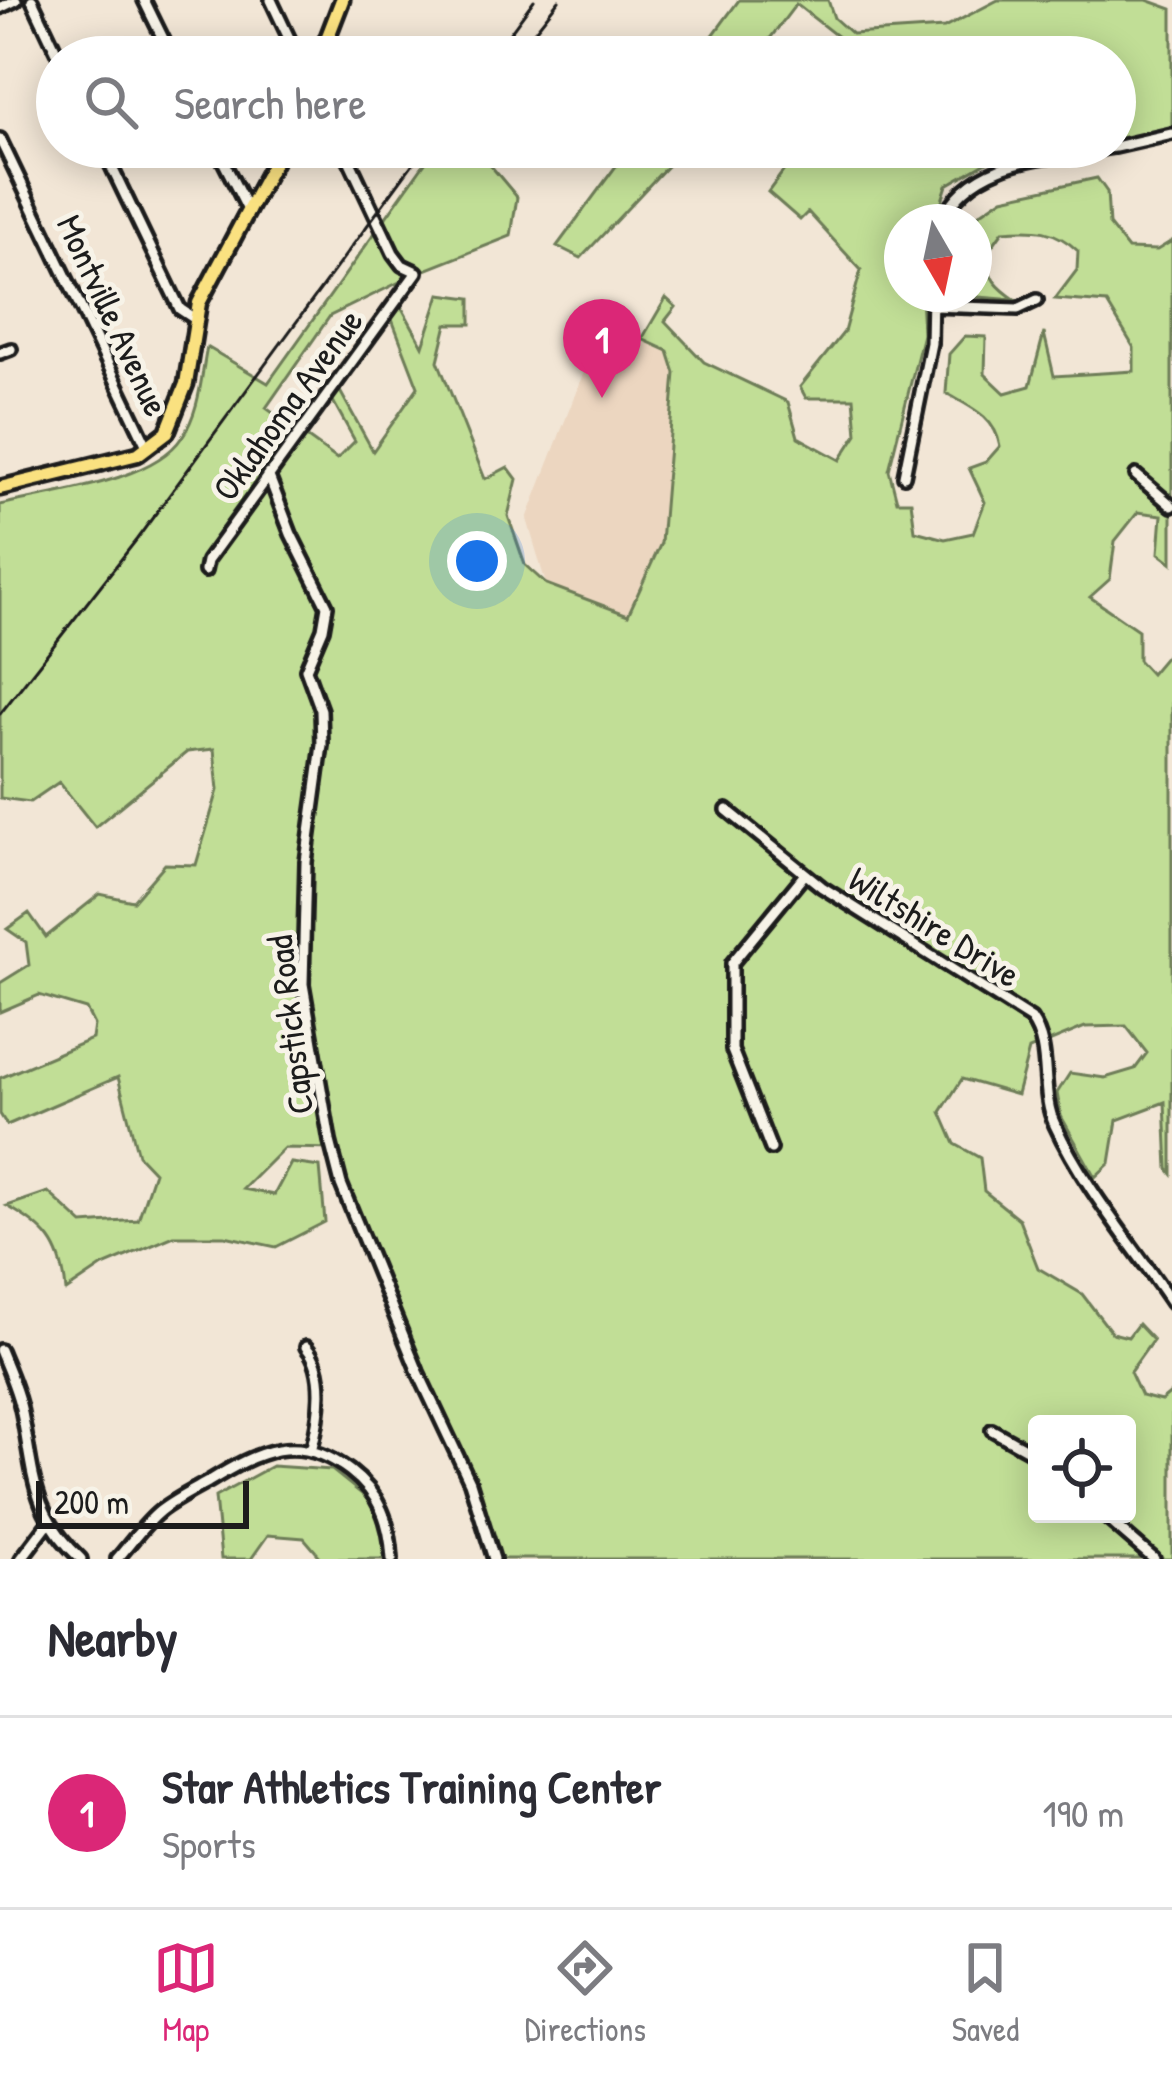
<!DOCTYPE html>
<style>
:root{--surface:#fff;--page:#f2f2f3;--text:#2b2b33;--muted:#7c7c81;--line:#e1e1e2;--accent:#db2777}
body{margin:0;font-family:"Patrick Hand",sans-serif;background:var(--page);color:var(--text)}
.controls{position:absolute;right:36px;bottom:36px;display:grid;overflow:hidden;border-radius:12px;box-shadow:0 6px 30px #0003}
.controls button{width:108px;height:108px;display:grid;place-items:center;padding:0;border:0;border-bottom:3px solid var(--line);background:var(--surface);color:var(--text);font:60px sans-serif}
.compass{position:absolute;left:884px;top:204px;width:108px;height:108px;border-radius:50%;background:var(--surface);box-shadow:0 6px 30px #0003;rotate:171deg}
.scale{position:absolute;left:36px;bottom:30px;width:213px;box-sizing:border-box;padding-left:12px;border:6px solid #1c1c1c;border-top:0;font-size:33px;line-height:42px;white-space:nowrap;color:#1c1c1c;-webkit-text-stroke:9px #f7f3e8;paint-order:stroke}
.you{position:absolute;left:477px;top:561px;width:42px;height:42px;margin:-30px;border:9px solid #fff;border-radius:50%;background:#1a73e8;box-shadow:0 0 0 18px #1a73e833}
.badge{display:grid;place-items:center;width:78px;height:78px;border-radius:50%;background:var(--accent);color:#fff;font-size:39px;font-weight:700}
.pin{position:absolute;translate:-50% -99px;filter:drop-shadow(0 3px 6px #0008)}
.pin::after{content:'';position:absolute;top:63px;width:42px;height:36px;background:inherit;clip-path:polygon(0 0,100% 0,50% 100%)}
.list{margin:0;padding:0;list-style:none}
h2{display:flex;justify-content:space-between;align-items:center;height:156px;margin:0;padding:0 48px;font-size:51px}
h2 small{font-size:39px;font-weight:400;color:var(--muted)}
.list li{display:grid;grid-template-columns:78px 1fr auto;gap:36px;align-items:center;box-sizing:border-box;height:192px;padding:0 48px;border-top:3px solid var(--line)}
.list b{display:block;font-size:45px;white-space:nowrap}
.list p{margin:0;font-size:39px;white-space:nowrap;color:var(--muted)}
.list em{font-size:39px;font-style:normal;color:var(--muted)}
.icon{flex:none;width:66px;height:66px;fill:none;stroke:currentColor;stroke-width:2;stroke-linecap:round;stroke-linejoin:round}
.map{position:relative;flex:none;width:1172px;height:1559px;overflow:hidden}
.search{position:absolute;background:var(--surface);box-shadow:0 6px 30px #0003;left:36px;right:36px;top:36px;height:132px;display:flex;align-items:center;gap:30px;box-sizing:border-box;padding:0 42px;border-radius:66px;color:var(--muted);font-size:45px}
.sheet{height:348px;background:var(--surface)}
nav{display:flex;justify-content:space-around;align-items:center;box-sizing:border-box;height:168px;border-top:3px solid var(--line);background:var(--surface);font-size:33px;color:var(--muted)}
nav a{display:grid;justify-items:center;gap:6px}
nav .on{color:var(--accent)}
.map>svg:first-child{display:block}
</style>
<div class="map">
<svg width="1172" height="1559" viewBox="0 0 1172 1559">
<rect width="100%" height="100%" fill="#f2e6d6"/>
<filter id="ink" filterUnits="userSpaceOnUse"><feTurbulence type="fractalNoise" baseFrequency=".00833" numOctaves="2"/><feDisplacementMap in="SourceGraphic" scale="24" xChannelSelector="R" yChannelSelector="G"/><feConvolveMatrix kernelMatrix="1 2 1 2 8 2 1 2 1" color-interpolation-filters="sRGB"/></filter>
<g filter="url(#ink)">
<path fill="#ecd6c0" d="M642,339L668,351L675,373L661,543L628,615L546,584L527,519L583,374L603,348L636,359Z"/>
<path fill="#c1de96" stroke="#6e7d59" stroke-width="3" fill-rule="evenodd" d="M739,0H828L834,18L852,34L944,28L998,0H1147L1172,9V129L1119,142L1115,126C1130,106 1133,82 1115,64V57H853L852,48L796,4L756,57H697Z
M436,147L480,153L517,197L511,236L420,272L330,316L266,408L337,459L355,441L328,392L335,382L373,451L418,387L388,309L396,297L423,346L440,294L471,298V324H447L438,361L485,479L508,467L517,479L508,516L525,565L546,584L628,615L661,543L675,373L668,351L642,339L666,298L676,307L665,321L704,362L788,402L798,437L840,460L857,434L854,398H806L800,387L844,332L861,270L808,212L800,220L768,192L801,147H1064L1065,150L992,159L947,185L935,222H902V294H921L923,334L889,470L897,501H911L915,531L945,539L973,533L985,502L969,468L986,462L1000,446C995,416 970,407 946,393L949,354L965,336L986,337L985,374L1005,393L1030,386L1044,333L1054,376L1134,371V348L1107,303L1055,299L1077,270L1078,251C1055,229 1035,228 1003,231L985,256C988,278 998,288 1016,300L966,296L974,294L972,219L1003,198L1097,178L1107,192L1109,225L1128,249L1157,250L1172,241V563L1159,553L1162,515L1138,512L1115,541L1110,579L1090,597L1138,630V660L1151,674L1172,649V1174L1168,1169L1165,1102L1117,1120L1110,1163L1095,1177L1061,1116L1057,1093L1070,1073L1105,1078L1135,1069L1147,1053L1126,1026L1085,1027L1029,1050L1017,1095L962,1079L941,1112L955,1144L980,1158L984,1191L1019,1219L1038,1268L1082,1294L1112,1333L1128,1337L1138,1324L1153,1340L1130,1372L1141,1396L1161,1401L1172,1392V1559H499L488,1517L424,1386L335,1149L284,1148L243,1189L274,1195L291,1163L320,1167L325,1222L276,1247L225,1236H174L103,1266L66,1291C62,1245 46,1228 7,1206L48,1192L83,1224L138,1220L154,1172L138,1155L118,1077L7,1125L0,1114V1078L92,1039L94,1025L86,1009L39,995L0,1012V983L29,965L26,942L7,929L29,913L46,937L100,894L133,901L165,864L196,865L218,790L214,749L187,752L95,827L59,782L30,802L0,798V505C50,493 153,482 182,437C200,411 201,377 207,347L268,383ZM1037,1424H1127V1514H1037Z
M630,147H685L581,258L557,246Z
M272,1466L332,1470L378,1507L388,1559H322L304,1538L268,1535L251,1559H221L215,1497Z"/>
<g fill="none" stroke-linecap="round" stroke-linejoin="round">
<defs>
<path id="minor" d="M32,0L59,57
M144,0L172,57
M271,0L298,57
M0,8L16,0
M0,139L148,448
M102,147L180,309L195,319
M216,147L249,212
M1115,147L1172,134
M941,222C973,155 1050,158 1114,147
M932,306L1018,309L1037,300
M0,353L11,349
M268,474L291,534L327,606L323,629L306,669L321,710L322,745L306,862L303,984L330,1141L341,1184L418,1372L470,1482L494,1559
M1136,475L1172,506
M904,476L931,343L932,294
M205,571L207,561L417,272L402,265L393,253L343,147
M727,810L822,887L1031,1019C1053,1049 1039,1091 1055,1125C1084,1188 1133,1245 1172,1303
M771,1149L732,1050V963L805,874
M306,1347C328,1372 319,1421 311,1451
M0,1350C8,1370 18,1391 22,1413C34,1474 31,1513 81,1559
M992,1430L1037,1455
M1102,1514L1154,1559
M21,1559L49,1522
M117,1559C131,1543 144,1524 160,1511C174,1500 192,1491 208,1482C258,1451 298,1431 350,1471C380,1494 390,1522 392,1559"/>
<path id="major" d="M320,57L342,0
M0,488L138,454L167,432L186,384L199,303L282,147"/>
</defs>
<use href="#minor" stroke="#1c1c1c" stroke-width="18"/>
<use href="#major" stroke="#1c1c1c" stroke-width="21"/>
<use href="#minor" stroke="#f7f3e8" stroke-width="9"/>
<use href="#major" stroke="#fae180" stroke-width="12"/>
<path stroke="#1c1c1c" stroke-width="3" d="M492,57L534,0
M514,57L559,0
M0,714L137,539L425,147"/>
</g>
</g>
<g text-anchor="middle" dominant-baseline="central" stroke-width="10" stroke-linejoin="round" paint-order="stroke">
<g font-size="36" fill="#1c1c1c" stroke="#f7f3e8">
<text transform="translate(114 315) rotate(65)">Montville Avenue</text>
<text transform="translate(287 404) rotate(-54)">Oklahoma Avenue</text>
<text transform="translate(935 926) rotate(32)">Wiltshire Drive</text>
<text transform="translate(289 1025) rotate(-97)">Capstick Road</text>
</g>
</g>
</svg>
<div class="controls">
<button><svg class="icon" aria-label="locate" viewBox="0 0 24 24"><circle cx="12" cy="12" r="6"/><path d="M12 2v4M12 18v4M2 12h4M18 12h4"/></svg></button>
</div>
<svg class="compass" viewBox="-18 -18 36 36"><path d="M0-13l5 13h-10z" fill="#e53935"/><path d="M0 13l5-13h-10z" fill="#7c7c81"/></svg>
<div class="scale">200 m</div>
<div class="you"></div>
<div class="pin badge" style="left:602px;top:398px">1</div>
<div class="search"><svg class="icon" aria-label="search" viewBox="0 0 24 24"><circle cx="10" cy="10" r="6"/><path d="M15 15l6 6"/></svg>Search here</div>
</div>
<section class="sheet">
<h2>Nearby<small></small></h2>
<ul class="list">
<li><span class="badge">1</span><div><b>Star Athletics Training Center</b><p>Sports</p></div><em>190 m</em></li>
</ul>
</section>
<nav>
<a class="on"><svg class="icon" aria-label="map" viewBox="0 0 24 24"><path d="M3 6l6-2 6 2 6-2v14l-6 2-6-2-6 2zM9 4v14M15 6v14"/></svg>Map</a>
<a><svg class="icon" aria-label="directions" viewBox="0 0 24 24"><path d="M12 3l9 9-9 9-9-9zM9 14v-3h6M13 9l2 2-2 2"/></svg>Directions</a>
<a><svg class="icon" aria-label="saved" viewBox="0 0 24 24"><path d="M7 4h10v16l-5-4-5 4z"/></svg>Saved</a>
</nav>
